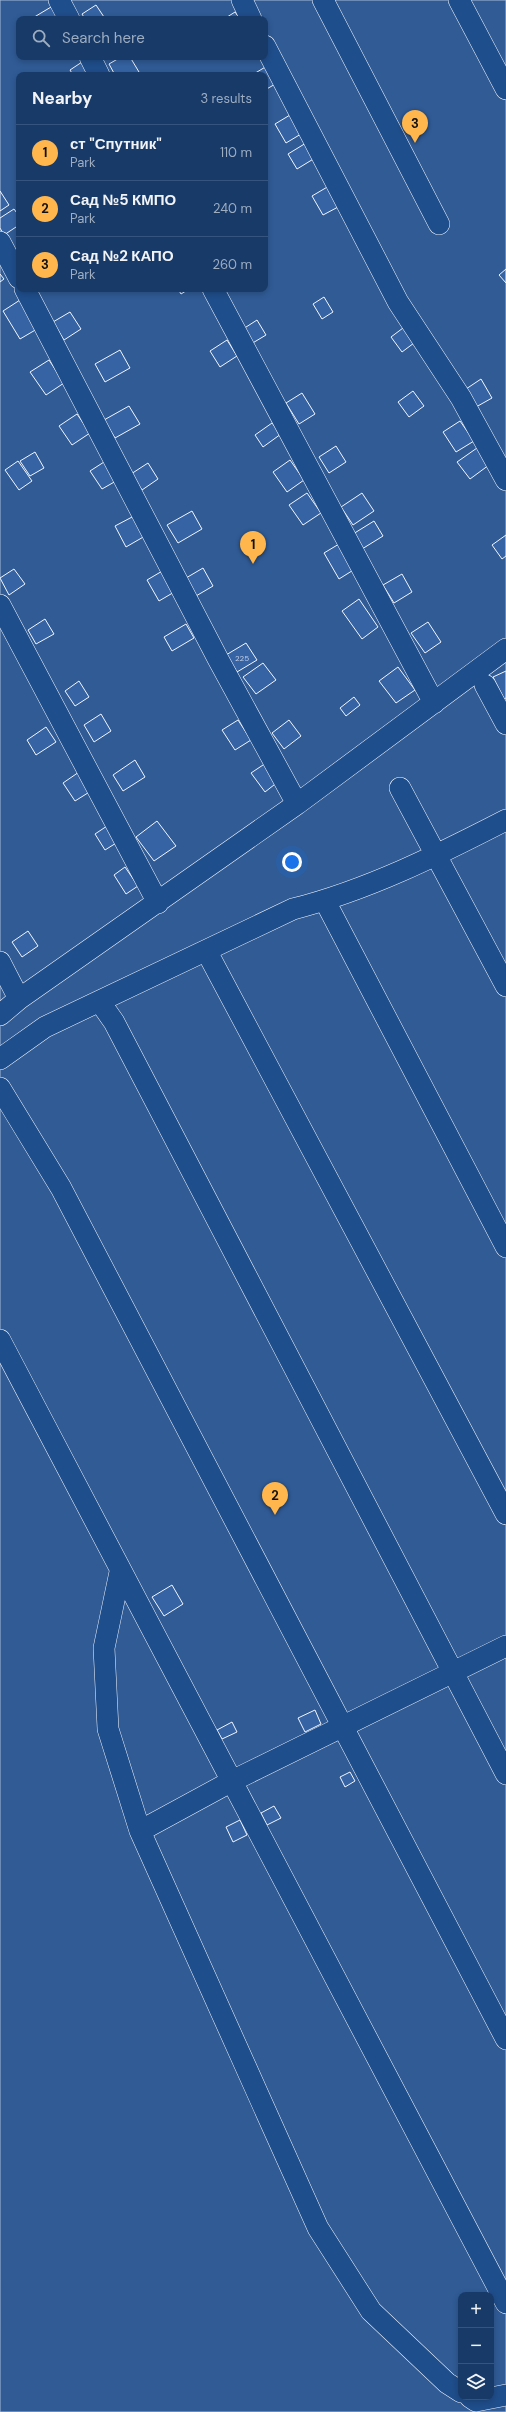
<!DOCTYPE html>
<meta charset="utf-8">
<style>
:root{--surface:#173a69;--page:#244571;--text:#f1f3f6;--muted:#9eadc0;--line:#36547d;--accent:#ffb74d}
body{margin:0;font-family:"DM Sans",sans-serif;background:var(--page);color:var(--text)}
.controls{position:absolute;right:12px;bottom:12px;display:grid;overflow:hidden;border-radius:8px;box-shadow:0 2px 6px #0003}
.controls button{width:36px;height:36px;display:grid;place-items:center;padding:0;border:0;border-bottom:1px solid var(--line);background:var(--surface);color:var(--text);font:20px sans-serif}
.you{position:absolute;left:292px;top:862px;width:14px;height:14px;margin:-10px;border:3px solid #fff;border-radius:50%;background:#1a73e8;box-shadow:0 0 0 6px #1a73e833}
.badge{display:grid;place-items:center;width:26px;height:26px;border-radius:50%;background:var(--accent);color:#111;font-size:13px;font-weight:700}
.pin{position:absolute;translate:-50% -33px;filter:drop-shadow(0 1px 2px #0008)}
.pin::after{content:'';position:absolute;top:21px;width:14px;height:12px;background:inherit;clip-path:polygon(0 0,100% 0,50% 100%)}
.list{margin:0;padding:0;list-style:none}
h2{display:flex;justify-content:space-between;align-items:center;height:52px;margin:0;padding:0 16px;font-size:17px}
h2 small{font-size:13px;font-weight:400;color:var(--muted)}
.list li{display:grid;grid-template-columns:26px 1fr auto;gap:12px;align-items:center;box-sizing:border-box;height:56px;padding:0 16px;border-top:1px solid var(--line)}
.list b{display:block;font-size:15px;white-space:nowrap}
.list p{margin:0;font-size:13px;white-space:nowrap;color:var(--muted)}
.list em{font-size:13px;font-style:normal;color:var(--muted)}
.icon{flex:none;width:22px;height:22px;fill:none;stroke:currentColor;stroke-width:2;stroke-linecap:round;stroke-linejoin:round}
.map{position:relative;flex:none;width:506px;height:2412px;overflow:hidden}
.search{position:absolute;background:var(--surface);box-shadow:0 2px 6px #0003;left:16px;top:16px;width:252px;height:44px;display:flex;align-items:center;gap:10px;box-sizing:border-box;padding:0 14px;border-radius:8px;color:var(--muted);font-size:15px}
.panel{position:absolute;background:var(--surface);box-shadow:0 2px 6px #0003;left:16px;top:72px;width:252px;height:220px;border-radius:8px}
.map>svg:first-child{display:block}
</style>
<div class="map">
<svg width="506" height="2412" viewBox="0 0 506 2412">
<rect width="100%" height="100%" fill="#1f4e8c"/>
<path fill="#305b95" stroke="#a8bbd7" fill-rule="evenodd" d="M0,0H506V2412H0ZM19,19H265V57H19ZM19,75H265V289H19ZM461,2295H491V2397H461Z"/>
<path fill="#3563a3" stroke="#f2f6ff" d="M96,5L104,17L85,19L82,14Z
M51,7L59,19H31Z
M235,12L240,19H224Z
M121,57H130L139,72L135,75H115L109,64Z
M85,60L95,75H73L70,70Z
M267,66L277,83L265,90V75H252Z
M295,112L306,131L286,143L275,124Z
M306,143L315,158L297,169L288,154Z
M329,186L340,206L323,215L312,196Z
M0,191L9,205L0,211Z
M14,209L19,216V225L4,235L0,228V218Z
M506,269V283L499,275Z
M0,274L4,279L0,282Z
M178,289H189L181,294Z
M324,297L333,312L322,319L313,304Z
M20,300L37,329L20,339L3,311Z
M70,312L81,329L64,340L53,322Z
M257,320L266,335L251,344L243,329Z
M403,328L414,343L402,352L391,337Z
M227,340L237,356L220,367L210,351Z
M120,350L130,368L105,382L95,364Z
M49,360L64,383L46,395L30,372Z
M481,379L492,398L476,407L466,389Z
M413,391L424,406L409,417L398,402Z
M302,393L315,414L299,424L286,403Z
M129,406L140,424L115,438L104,420Z
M77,414L90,433L72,445L59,426Z
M460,421L474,441L456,452L443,432Z
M272,423L281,434L263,447L255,435Z
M336,446L346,462L329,473L319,457Z
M477,448L489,465L470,479L457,462Z
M35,452L44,468L30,476L20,461Z
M290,460L304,480L287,492L273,472Z
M18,461L32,481L19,490L5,470Z
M104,462L116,481L102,489L90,471Z
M148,463L158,479L142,490L131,474Z
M307,493L321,513L303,525L289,505Z
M362,493L374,511L353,525L341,507Z
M192,511L202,529L178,543L167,525Z
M134,516L145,536L126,547L115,526Z
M374,521L383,536L362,549L353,534Z
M506,535V556L502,559L492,545Z
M339,544L355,569L339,579L324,553Z
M203,568L213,586L196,596L186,578Z
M14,569L25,584L9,595L0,578Z
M164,570L176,591L159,601L147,580Z
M402,574L412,592L394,603L383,585Z
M359,599L378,627L362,639L342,611Z
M45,619L54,634L36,644L28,630Z
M428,622L441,642L425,653L411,633Z
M186,624L194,638L172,651L164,637Z
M246,643L257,660L237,672L226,655Z
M263,663L276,680L256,694L243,677Z
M398,667L415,690L396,703L379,681Z
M506,671V698L504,699L493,677Z
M79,681L89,697L75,706L65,691Z
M354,697L360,705L346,716L340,708Z
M101,714L111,731L94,742L84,725Z
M238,720L251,740L235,750L222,730Z
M289,720L301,736L284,749L272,733Z
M46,727L56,742L36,755L27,740Z
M135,760L145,777L123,791L113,775Z
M266,763L279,781L265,792L251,773Z
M79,772L91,791L75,801L63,783Z
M157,821L176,846L154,861L136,837Z
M110,824L121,840L105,850L95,834Z
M125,867L138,886L126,894L114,875Z
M28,931L38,946L22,957L12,942Z
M172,1585L183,1604L164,1616L152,1597Z
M315,1710L321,1724L305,1732L298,1718Z
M232,1722L237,1732L222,1739L217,1730Z
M350,1772L355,1781L345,1787L340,1777Z
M274,1806L281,1818L267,1825L261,1813Z
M240,1820L247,1835L233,1842L226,1827Z"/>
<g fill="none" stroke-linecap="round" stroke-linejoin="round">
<defs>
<path id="minor" d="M59,0L69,19
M242,0L251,19
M323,0L439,224
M459,0L506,89
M265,46L398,302L461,398L506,480
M90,57L99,75
M0,242L19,278
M25,289L218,659L297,804
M213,289L434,703
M0,605L158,903
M485,685L506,724
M400,788L506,986
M325,901L506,1247
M207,952L506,1514
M0,962L19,999
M100,1002L114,1022L506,1774
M0,1015L19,999L297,804L506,649
M0,1059L45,1027L293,909C368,890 438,855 506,820
M0,1088L61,1188L506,2039
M0,1340L506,2303
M120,1572L104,1648L108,1729L140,1831L318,2228L371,2311L447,2383L461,2392
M140,1831L232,1781L506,1646
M470,2397L476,2401L506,2395"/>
</defs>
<use href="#minor" stroke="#f2f6ff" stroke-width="22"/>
<use href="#minor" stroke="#1f4e8c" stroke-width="21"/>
</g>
<g text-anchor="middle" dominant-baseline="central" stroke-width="3" stroke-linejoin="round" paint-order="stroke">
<g font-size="8" fill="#c3d1e8">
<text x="242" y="658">225</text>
</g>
</g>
</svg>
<div class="controls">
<button>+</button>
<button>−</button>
<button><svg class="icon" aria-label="layers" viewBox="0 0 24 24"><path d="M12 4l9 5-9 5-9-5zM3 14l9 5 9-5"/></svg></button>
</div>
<div class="you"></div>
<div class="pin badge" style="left:253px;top:564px">1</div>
<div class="pin badge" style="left:275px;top:1515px">2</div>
<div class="pin badge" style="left:415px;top:143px">3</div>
<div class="search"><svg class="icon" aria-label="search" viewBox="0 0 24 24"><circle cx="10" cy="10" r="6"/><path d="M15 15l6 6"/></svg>Search here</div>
<section class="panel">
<h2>Nearby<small>3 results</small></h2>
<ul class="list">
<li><span class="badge">1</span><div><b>ст &quot;Спутник&quot;</b><p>Park</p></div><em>110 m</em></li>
<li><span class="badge">2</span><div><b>Сад №5 КМПО</b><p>Park</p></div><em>240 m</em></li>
<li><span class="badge">3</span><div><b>Сад №2 КАПО</b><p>Park</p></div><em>260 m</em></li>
</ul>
</section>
</div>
